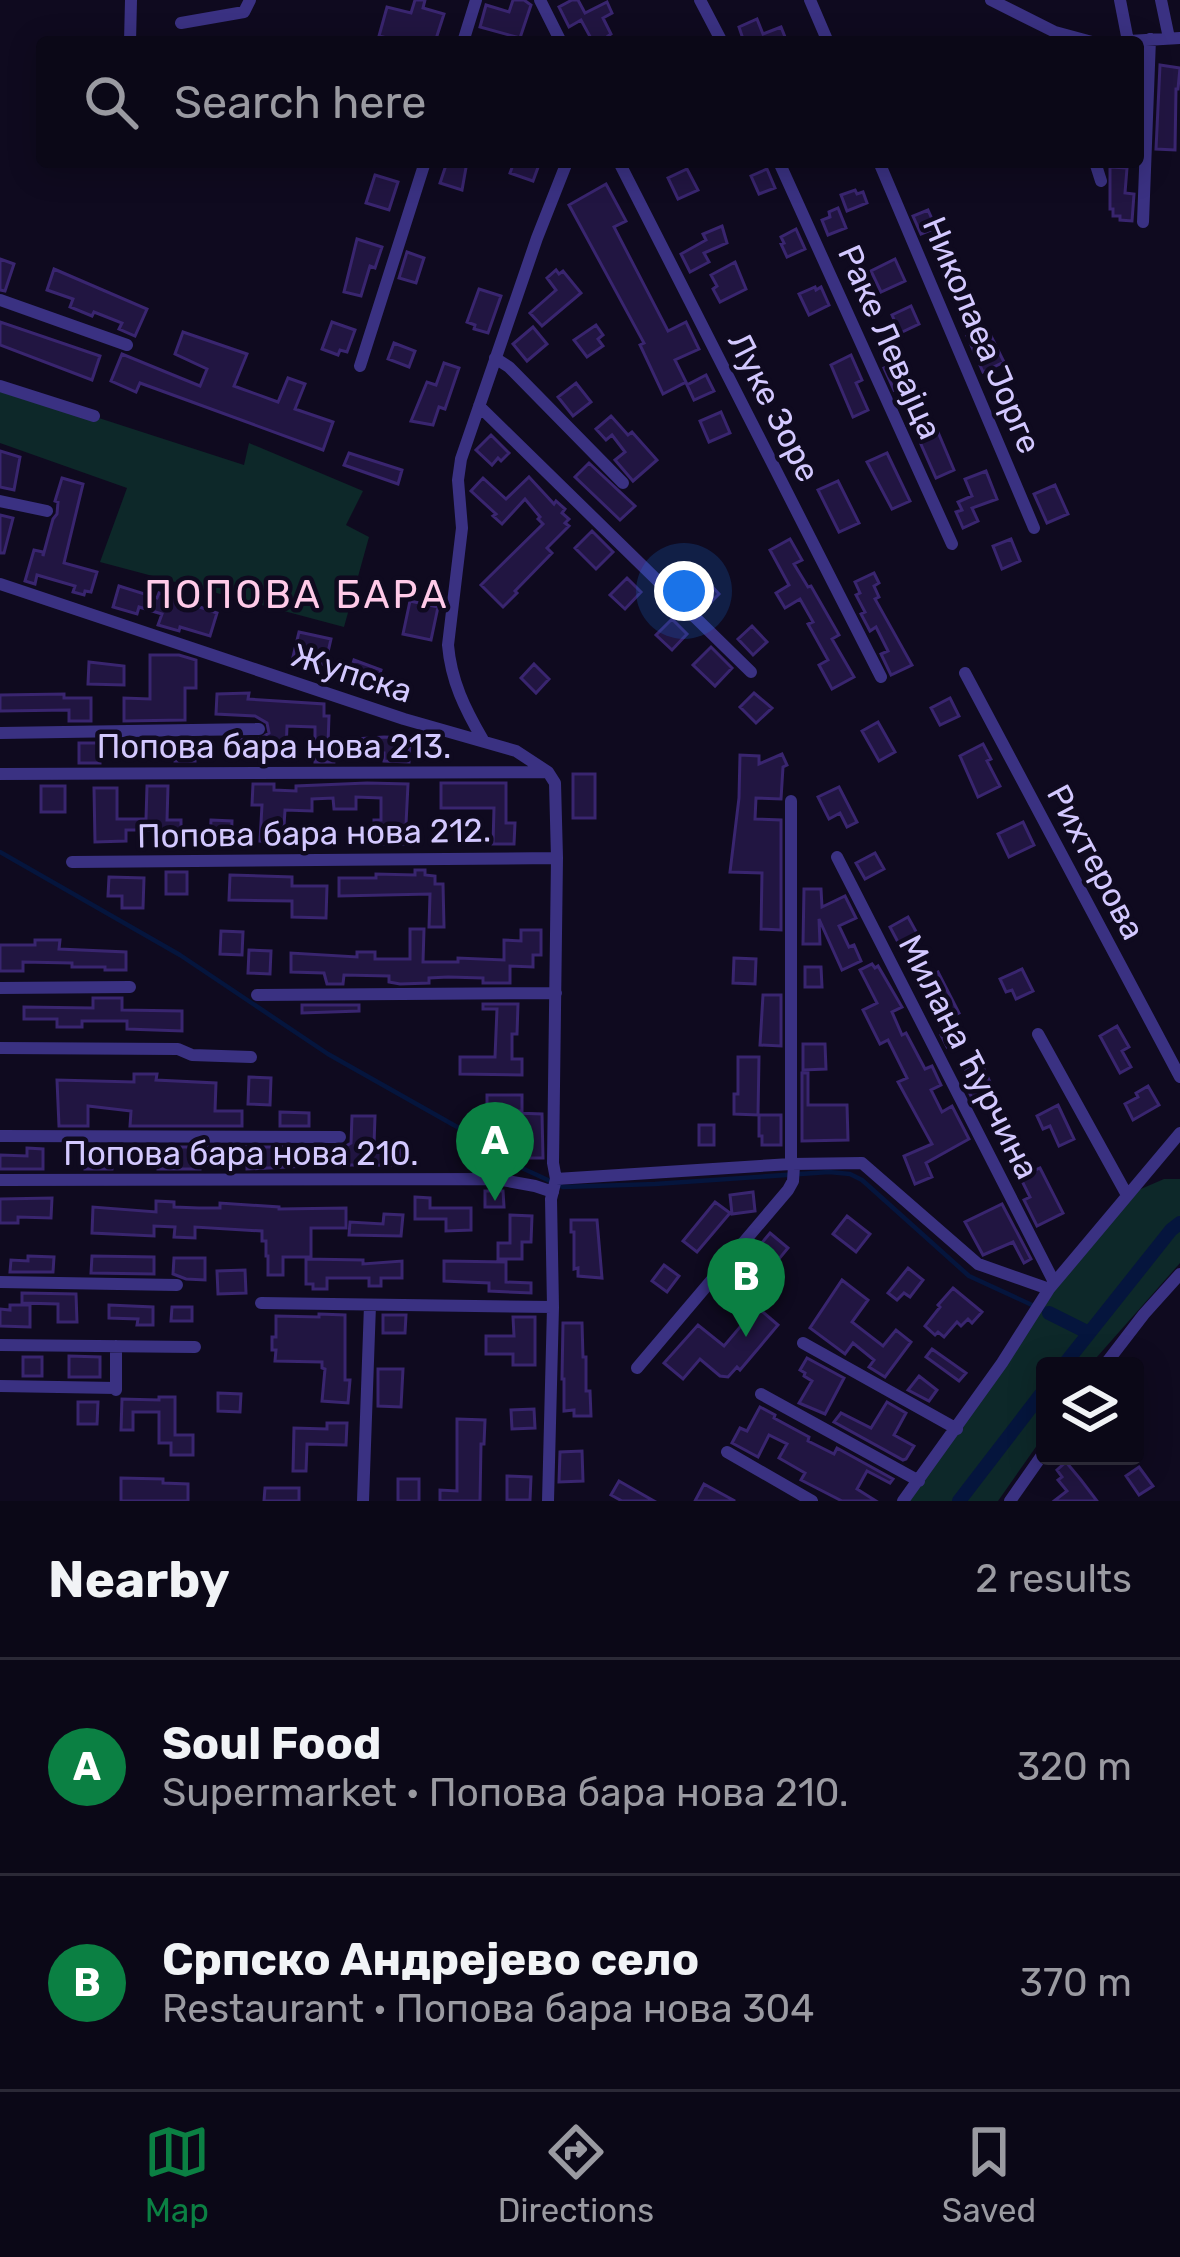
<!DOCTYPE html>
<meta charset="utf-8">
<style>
:root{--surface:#0b0817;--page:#141120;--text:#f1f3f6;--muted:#9a9aa1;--line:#2b2936;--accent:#0b8043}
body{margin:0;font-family:Rubik,sans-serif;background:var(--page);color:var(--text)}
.controls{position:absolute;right:36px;bottom:36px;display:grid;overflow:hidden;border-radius:12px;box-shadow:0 6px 30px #0003}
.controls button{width:108px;height:108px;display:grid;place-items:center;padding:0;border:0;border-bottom:3px solid var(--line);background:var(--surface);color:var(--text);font:60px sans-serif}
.you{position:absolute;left:684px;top:591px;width:42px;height:42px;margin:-30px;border:9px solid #fff;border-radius:50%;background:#1a73e8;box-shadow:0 0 0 18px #1a73e833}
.badge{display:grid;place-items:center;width:78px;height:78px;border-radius:50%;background:var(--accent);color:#fff;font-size:39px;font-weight:700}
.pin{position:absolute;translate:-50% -99px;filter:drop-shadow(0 3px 6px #0008)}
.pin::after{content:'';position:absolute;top:63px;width:42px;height:36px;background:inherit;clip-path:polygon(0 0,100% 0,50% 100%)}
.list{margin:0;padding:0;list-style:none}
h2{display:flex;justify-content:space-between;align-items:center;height:156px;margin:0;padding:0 48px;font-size:51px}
h2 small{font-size:39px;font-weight:400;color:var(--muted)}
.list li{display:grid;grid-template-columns:78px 1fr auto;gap:36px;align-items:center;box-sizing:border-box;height:216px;padding:0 48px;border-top:3px solid var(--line)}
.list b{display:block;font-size:45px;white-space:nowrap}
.list p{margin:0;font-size:39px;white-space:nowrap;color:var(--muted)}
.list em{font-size:39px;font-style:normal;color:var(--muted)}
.icon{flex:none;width:66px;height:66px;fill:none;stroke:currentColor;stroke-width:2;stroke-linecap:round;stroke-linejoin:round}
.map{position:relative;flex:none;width:1180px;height:1501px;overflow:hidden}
.search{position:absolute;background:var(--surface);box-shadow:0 6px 30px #0003;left:36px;right:36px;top:36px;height:132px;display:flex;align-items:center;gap:30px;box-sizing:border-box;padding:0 42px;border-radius:12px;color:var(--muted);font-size:45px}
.sheet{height:588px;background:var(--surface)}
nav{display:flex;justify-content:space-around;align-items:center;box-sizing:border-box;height:168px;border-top:3px solid var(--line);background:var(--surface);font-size:33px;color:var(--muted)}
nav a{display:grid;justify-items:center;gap:6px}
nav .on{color:var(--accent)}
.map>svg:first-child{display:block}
</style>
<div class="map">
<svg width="1180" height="1501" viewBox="0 0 1180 1501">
<rect width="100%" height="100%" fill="#0f0a1f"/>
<path fill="#0d2829" d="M0,386L244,465L249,443L363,491L346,525L369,537L344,627L100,562L127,488L0,443Z
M1164,1179H1180V1263L1089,1366H1045V1434L998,1501H903L1049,1289L1127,1195Z"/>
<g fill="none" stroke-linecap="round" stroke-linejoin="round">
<path stroke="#05153d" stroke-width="4.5" d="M0,852L180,955L328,1054L459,1128L524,1169L563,1187L655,1184L829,1172L850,1174L862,1180L969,1276L1032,1305"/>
<path stroke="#05153d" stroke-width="14" d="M1049,1313L1089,1333
M1063,1366L1171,1230L1180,1223
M959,1501L1045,1389"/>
</g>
<path fill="#211541" stroke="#39256f" stroke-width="3" d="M415,0H425L423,8L444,14L435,42H402L379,36L387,7L411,13Z
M513,0H524L531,5L520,38L480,27L486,5L509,12Z
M572,0H578L585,13L607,2L612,13L603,18L611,34L608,36L611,42H593L581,20L569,27L559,7Z
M757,19L763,34L781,27L787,42H744L739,27Z
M1160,65L1180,68L1178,89H1176L1175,150L1156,149Z
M447,162H467L462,190L440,183Z
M514,162H540L533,181L510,173Z
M1110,167L1127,168L1125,193L1134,194L1132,221L1120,220V216H1113V209H1110Z
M687,169L698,190L678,199L668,178Z
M767,169L775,188L759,194L751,176Z
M375,175L398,182L389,210L366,203Z
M606,184L626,221L614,227L668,331L686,322L699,349L675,360L686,382L663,394L640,345L644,343L569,205Z
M855,190L857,194L863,192L867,203L847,211L841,195Z
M838,208L846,228L828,235L822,220L830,217L829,212Z
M928,210L936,228L921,234L913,216Z
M722,226L727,243L704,253L709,262L690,272L681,254L706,240L703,234Z
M796,229L805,249L787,257L781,244L784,243L781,237Z
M357,239L382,247L375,268L370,266L361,296L344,292Z
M407,252L424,258L416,283L399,278Z
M0,259L14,264L5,291L0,290Z
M895,259L905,281L881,292L871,271Z
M735,262L746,289L720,302L713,289L717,286L711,275Z
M54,269L147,309L135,336L119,329L122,323L94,312L92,316L70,307L73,299L47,290Z
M556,270L559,274L563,271L581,293L542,326L530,313L556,290L547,278Z
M815,287L816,290L821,287L829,305L809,315L799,294Z
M479,289L501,296L488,333L474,329L475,325L467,322Z
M911,306L919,324L900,333L892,315Z
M0,322L100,356L92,380L0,345Z
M332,322L355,330L347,352L340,350L338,355L322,349Z
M596,325L603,335L598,339L603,346L587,357L574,340Z
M533,327L547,344L527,361L513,344Z
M987,328L1004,362L983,372L967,336Z
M183,332L247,354L234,386L278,402L288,378L305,384L295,409L333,422L323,450L140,383L136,392L111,381L122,354L200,386L207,369L175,354Z
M394,343L415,351L409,367L388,359Z
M851,355L862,380L856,383L868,410L853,417L831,365Z
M904,359L913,382L894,390L884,368Z
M444,363L459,368L445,409L439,407L433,425L411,421L427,382L436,385Z
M706,375L714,391L694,400L687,385Z
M576,383L591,402L573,416L558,397Z
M1013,391L1022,412L1004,419L996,398Z
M721,412L730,433L709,442L700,421Z
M611,416L628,435L632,432L657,460L633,481L615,460L625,452L612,435L606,440L596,429Z
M935,425L954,470L936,478L916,433Z
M491,435L509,453L501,461L498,458L492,465L476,450Z
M0,451L20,457L14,490L0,487Z
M349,453L402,470L398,484L344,465Z
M887,453L910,501L892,509L867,462Z
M589,463L635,506L620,520L575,477Z
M986,471L997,499L972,508L978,521L963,528L956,512L962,510L958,502L972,496L965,479Z
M529,477L554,504L556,501L565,509L562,513L569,519L565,523L569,526L547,548L552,553L515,591L517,593L503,607L481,585L543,524L538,519L540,517L525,499L502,524L493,516L496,514L471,491L483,478L506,499Z
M62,478L83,484L64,563L97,572L91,592L85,591L84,595L73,592L75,586L37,575L35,584L25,581L34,550L43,552V556L53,519L57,514L58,502L55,501Z
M838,481L859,523L839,532L818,490Z
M1055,485L1068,514L1047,523L1034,494Z
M0,515L13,518L4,553H0Z
M592,531L613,552L596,569L575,548Z
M790,539L802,560L794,564L808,587L811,586L839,635L832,639L854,677L832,689L819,665L828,660L808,624L813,622L800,599L785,608L776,593L789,585L770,550Z
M1011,539L1020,561L1002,569L993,546Z
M874,573L879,583L874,586L879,597L875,599L912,665L891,675L881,654L888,651L876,627L870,631L861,614L865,612L856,595L860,593L855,582Z
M627,578L641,592L625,609L610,595Z
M705,579L719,594L707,606L692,592Z
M119,586L157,598L159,593L217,613L210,636L180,627L179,631L158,625L162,614L139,607L137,614L113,607Z
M410,601L438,607L431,640L403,634Z
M672,619L687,634L672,650L656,635Z
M752,626L767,642L753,655L738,639Z
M299,632L331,639L325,665L293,657Z
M711,647L732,668L715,686L693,665Z
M150,655H179L196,660V688H185V720L124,721V698L150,699Z
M354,660L381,670L376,687L348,679Z
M89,662L124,666V685L88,684Z
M534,664L549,679L536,693L521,678Z
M249,693L248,699L324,704V716H329L328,744H335L334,762H315V727L287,726L286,752H279V756L227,754V740L260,739L269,733L267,723L255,716L216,714L217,694Z
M754,693L772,708L756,723L740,707Z
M64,694V698H91V721H69V710L0,711V695Z
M950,698L959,716L940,725L931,708Z
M878,722L895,752L879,761L862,731Z
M384,737L410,738L409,762L384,761V753L356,752V739Z
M175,742H195V761H175Z
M79,743H100V763H79Z
M983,744L991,759L987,761L1000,786L978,797L960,756Z
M782,754L787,765L783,767L781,799L756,798L755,819L781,820V930L761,929L762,873L730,872L739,798L740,755L759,756V764Z
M573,774H595V818H573Z
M367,783L408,784L405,844H374V820H381V798L356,797V809H334L333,798L312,799V811L285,810L283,842L260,841L262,805H252L253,784H274V790L296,791V786Z
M441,783H506V823H515L514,844H493L494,808H441Z
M41,786H65V812H41Z
M147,786H168L167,820H181V839H165L166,834L150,830H126V841L95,842L94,788H117V819H146Z
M839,787L857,822L847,827L840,813L829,819L818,797Z
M211,820L232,821L231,845H210Z
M1023,822L1034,845L1009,857L998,834Z
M875,853L884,869L865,879L856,863Z
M415,870H425V875L435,876V884H443L444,927H429L430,894L339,896V878H376V874L415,875Z
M166,872H187V894H166Z
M230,875L292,877V886H327L326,918L292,917V901L229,900Z
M109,877L144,878L143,908H122V896H108Z
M804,889H821L822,907L845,896L856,918L839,926L849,947L854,945L861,961L842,970L819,919L820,944H803Z
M908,917L918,935L899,944L890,927Z
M410,929H424L423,962H458V958L504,960V940L521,941V930H541V955H533V967L510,966V983H483V978L448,977L429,978V983L400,984L389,982V976L344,975L343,984H327L324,973L291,972V953L357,957V952H375V959H410Z
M221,931L243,932L242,955L220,954Z
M35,940H60L59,949L126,952V970H105V967H72V963L23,962V971H0V945H35Z
M249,950L271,951L270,974L248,973Z
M734,958L756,959L755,984L733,983Z
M872,964L875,968L878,966L902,1007L892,1012L902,1035L906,1033L925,1069L932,1066L941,1085L931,1090L942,1112L952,1106L969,1139L926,1163L932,1177L915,1184L904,1156L932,1144L898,1082L907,1078L888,1040L880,1044L863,1010L877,1003L860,970Z
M805,967H821L822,987H805Z
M1022,969L1033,991L1016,999L1012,990L1006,992L1000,979Z
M938,972L959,1013L950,1017L961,1039L947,1047L941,1035L945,1033L932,1008L936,1007L923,980Z
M763,995H781V1046L760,1045Z
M93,998H122V1010L182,1011V1031L127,1029V1021H82V1027H57V1019H24V1007L93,1008Z
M483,1004H518L517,1034H512V1059H522V1075L460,1074V1057H495L497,1009H483Z
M302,1005H359V1011L302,1013Z
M1117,1026L1129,1047L1122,1051L1131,1067L1120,1073L1100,1036Z
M803,1044H825L826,1069L803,1070Z
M738,1057H759L758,1115L734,1114V1094H738Z
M980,1060L995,1093L975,1104L965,1084L972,1080L965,1069Z
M802,1073H808V1105H847L848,1140L802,1141Z
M134,1074H157L156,1080L216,1083L215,1111H242V1126H130L131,1111L88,1106V1126H59L57,1080L134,1082Z
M249,1077L271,1078L270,1105L248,1104Z
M1148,1086L1159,1105L1133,1120L1125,1104L1138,1097L1136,1093Z
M487,1095H522V1111H487Z
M1058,1105L1074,1139L1059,1146L1050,1126L1043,1129L1037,1116Z
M280,1112L309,1113V1126H280Z
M514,1113L542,1114L543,1158H528V1133H514Z
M759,1115H781V1145H762V1136H759Z
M352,1116H375L374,1145L400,1144L401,1165H344V1147L351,1143Z
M699,1125H714V1145H699Z
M175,1147H306V1166L247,1169V1160H200V1169H158V1149Z
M27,1148L43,1149V1169H0V1155L27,1156Z
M86,1152L113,1153L112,1169H85Z
M1040,1168L1063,1213L1037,1226L1024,1200L1030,1197L1020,1177Z
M485,1191H503L504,1207H485Z
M753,1192L755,1211L732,1214L730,1195Z
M415,1197L430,1198V1208H471V1230L446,1231V1219H415Z
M52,1198L51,1218L18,1217V1223H0V1199Z
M156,1201L174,1202V1207L199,1208H220V1203L279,1207V1209L346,1208V1228H311V1257H283V1275H268V1256H266V1241H262V1231L195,1227V1238L174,1237L175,1227L154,1226V1236L92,1233L93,1207L156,1212Z
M715,1202L730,1213L697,1252L683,1241Z
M1002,1204L1031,1259L1024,1263L1013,1242L983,1255L965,1222Z
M384,1214L403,1215L401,1236L349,1235L350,1222L383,1224Z
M510,1215L532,1216L531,1242H522V1259H498V1243H510Z
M847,1216L870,1234L856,1252L833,1234Z
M571,1220H597L602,1278L578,1276V1268L574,1269V1232H571Z
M770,1233L788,1248L774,1265L756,1250Z
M28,1256L54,1257L53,1272H10L11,1260L28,1261Z
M92,1256L154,1257V1274L91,1273Z
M174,1258H205V1280L186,1279L173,1274Z
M306,1259L363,1260V1264L402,1261V1278H381V1286H369V1278H327V1289H313V1284H306Z
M444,1261L506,1262V1282L531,1283V1293L489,1291V1283L444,1281Z
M664,1265L679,1276L667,1292L652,1281Z
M908,1268L923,1280L910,1297L904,1293L897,1300L888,1293Z
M245,1270L246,1293L218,1294L217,1271Z
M842,1280L868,1300L852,1322L883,1346L896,1330L911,1342L885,1377L869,1367L874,1360L853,1343L845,1354L810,1328Z
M953,1288L982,1312L972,1323L968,1319L961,1326L957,1322L944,1337L938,1332L935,1335L925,1326L940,1307L938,1305Z
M22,1293L76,1294L77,1322H58V1304L22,1303Z
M10,1305H30V1327L0,1326V1309L10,1310Z
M109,1305L153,1307V1325H137L138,1319L109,1318Z
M172,1307H192V1321H171Z
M757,1307L778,1325L740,1370L737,1367L728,1377L720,1376L700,1359L683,1379L664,1363L698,1325L724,1346Z
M319,1314L345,1315V1380H350L348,1403L322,1401L325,1369L322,1368V1362L275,1361L276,1350H272V1337H276V1316L319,1317Z
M383,1315H406L405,1333H383Z
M513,1317H535V1365H513V1354H486V1336H514Z
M563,1323H582L583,1357H586V1391H590L591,1416H574V1410L564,1411V1379H562Z
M932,1349L966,1373L959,1381L926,1357Z
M69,1356L100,1357V1377H69Z
M23,1357H42V1376H23Z
M807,1358L844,1378L825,1414L799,1403L812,1381L804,1376L805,1373L800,1370Z
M378,1369H403L401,1407L378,1406Z
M919,1376L937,1390L929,1401L908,1390Z
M218,1393L241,1394L240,1412L218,1411Z
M159,1397H175V1435H193V1455H171V1443H159V1412H133V1430H121L122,1399L159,1400Z
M78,1402H98L97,1424H78Z
M887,1402L906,1413L894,1435L914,1446L906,1459L903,1460L834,1422L841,1413L871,1428Z
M760,1407L775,1415L774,1418L809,1437L808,1441L834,1454L837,1448L893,1479L890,1483L867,1471L857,1489L876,1501H842L801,1480L805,1473L779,1458L787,1444L769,1435L758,1457L732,1443L740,1428L747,1431Z
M534,1409L535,1428L512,1429L511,1410Z
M457,1419L485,1420L484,1444H481L480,1501H440V1490L457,1491Z
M327,1423H347L346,1445L307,1444L306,1471H293L294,1428L327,1429Z
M582,1451L583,1481L559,1482L560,1452Z
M1066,1462L1081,1480L1097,1501H1054L1067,1491L1058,1480L1062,1477L1057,1470Z
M1139,1467L1153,1486L1139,1495L1126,1476Z
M507,1476L531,1477L530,1500H507Z
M121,1478L163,1479V1483L188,1484V1501H121Z
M398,1479H419V1501H398Z
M619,1481L654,1501H622L611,1495Z
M704,1484L735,1501H695Z
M265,1488H299V1501H264Z"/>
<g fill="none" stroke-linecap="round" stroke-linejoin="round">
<path stroke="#3a3182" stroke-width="12" d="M540,0L561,42
M700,0L722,42
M810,0L828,42
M991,0L1055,32L1092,42
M1120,0L1128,41
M1161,0L1169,38
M181,23L244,12L250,0
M130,42L131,0
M463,42L476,0
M1112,42L1180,38
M619,162L881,677
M779,162L952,544
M879,162L1034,528
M1095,162L1101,181
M1143,222L1150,39
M0,300L127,345
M495,358L509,367L623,483
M360,366L425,162
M0,386L94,416
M479,406L751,672
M0,501L47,511
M0,584L404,719L516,751L548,772L555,783L557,858L553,1163L556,1179L551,1199L553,1307L548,1501
M965,673L1180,1077
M0,733L259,729
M483,740C465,709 451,681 448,645L462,528L458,480L461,459L537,238L567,162
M0,774L548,772
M791,801V1164
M837,857L1054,1282
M72,862L557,858
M0,988L130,987
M257,995L556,993
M1038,1034L1127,1195
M0,1048L178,1049L192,1055L251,1057
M0,1136L340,1137
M556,1179L791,1164L862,1163L978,1264L1049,1289
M0,1180L497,1179L535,1186L553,1192
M0,1282L177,1285
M261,1303L553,1307
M803,1343L957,1429
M0,1345L195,1347
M116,1346V1390
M1104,1366L1144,1314L1180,1274
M637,1368L788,1190L793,1181L794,1166
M0,1386L116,1388
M761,1394L919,1481
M727,1452L812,1501
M363,1501L370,1305
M903,1501L1002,1363L1049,1289L1180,1133
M1010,1501L1045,1451"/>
</g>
<g text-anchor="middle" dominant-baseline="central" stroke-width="9" stroke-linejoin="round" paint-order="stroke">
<g font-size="33" fill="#d3c8ff" stroke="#0f0a1f">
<text transform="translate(982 335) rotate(67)">Николаеа Јорге</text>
<text transform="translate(890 342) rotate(66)">Раке Левајца</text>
<text transform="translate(774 407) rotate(63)">Луке Зоре</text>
<text transform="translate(352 673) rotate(18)">Жупска</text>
<text x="274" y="746">Попова бара нова 213.</text>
<text transform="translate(314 833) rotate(-1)">Попова бара нова 212.</text>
<text transform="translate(1096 862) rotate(62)">Рихтерова</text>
<text transform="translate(969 1057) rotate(63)">Милана Ћурчина</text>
<text x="241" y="1153">Попова бара нова 210.</text>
</g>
<g font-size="39" letter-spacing="3" fill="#ffcae8" stroke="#0f0a1f">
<text x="297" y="595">ПОПОВА БАРА</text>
</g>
</g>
</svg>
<div class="controls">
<button><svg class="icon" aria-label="layers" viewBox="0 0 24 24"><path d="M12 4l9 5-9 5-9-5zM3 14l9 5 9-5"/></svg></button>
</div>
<div class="you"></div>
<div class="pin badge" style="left:495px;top:1201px">A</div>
<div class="pin badge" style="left:746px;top:1337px">B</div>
<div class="search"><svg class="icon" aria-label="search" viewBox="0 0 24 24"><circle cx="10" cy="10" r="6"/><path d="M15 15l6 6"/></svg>Search here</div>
</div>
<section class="sheet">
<h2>Nearby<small>2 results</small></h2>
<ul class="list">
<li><span class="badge">A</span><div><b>Soul Food</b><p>Supermarket · Попова бара нова 210.</p></div><em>320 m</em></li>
<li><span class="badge">B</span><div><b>Српско Андрејево село</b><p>Restaurant · Попова бара нова 304</p></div><em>370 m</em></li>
</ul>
</section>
<nav>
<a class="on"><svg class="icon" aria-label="map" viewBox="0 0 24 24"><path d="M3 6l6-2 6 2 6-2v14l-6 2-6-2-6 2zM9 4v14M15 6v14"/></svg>Map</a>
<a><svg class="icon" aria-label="directions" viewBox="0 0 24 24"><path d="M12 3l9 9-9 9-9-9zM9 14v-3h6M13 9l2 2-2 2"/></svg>Directions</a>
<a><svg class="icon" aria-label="saved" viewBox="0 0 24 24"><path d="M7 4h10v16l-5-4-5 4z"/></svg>Saved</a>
</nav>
